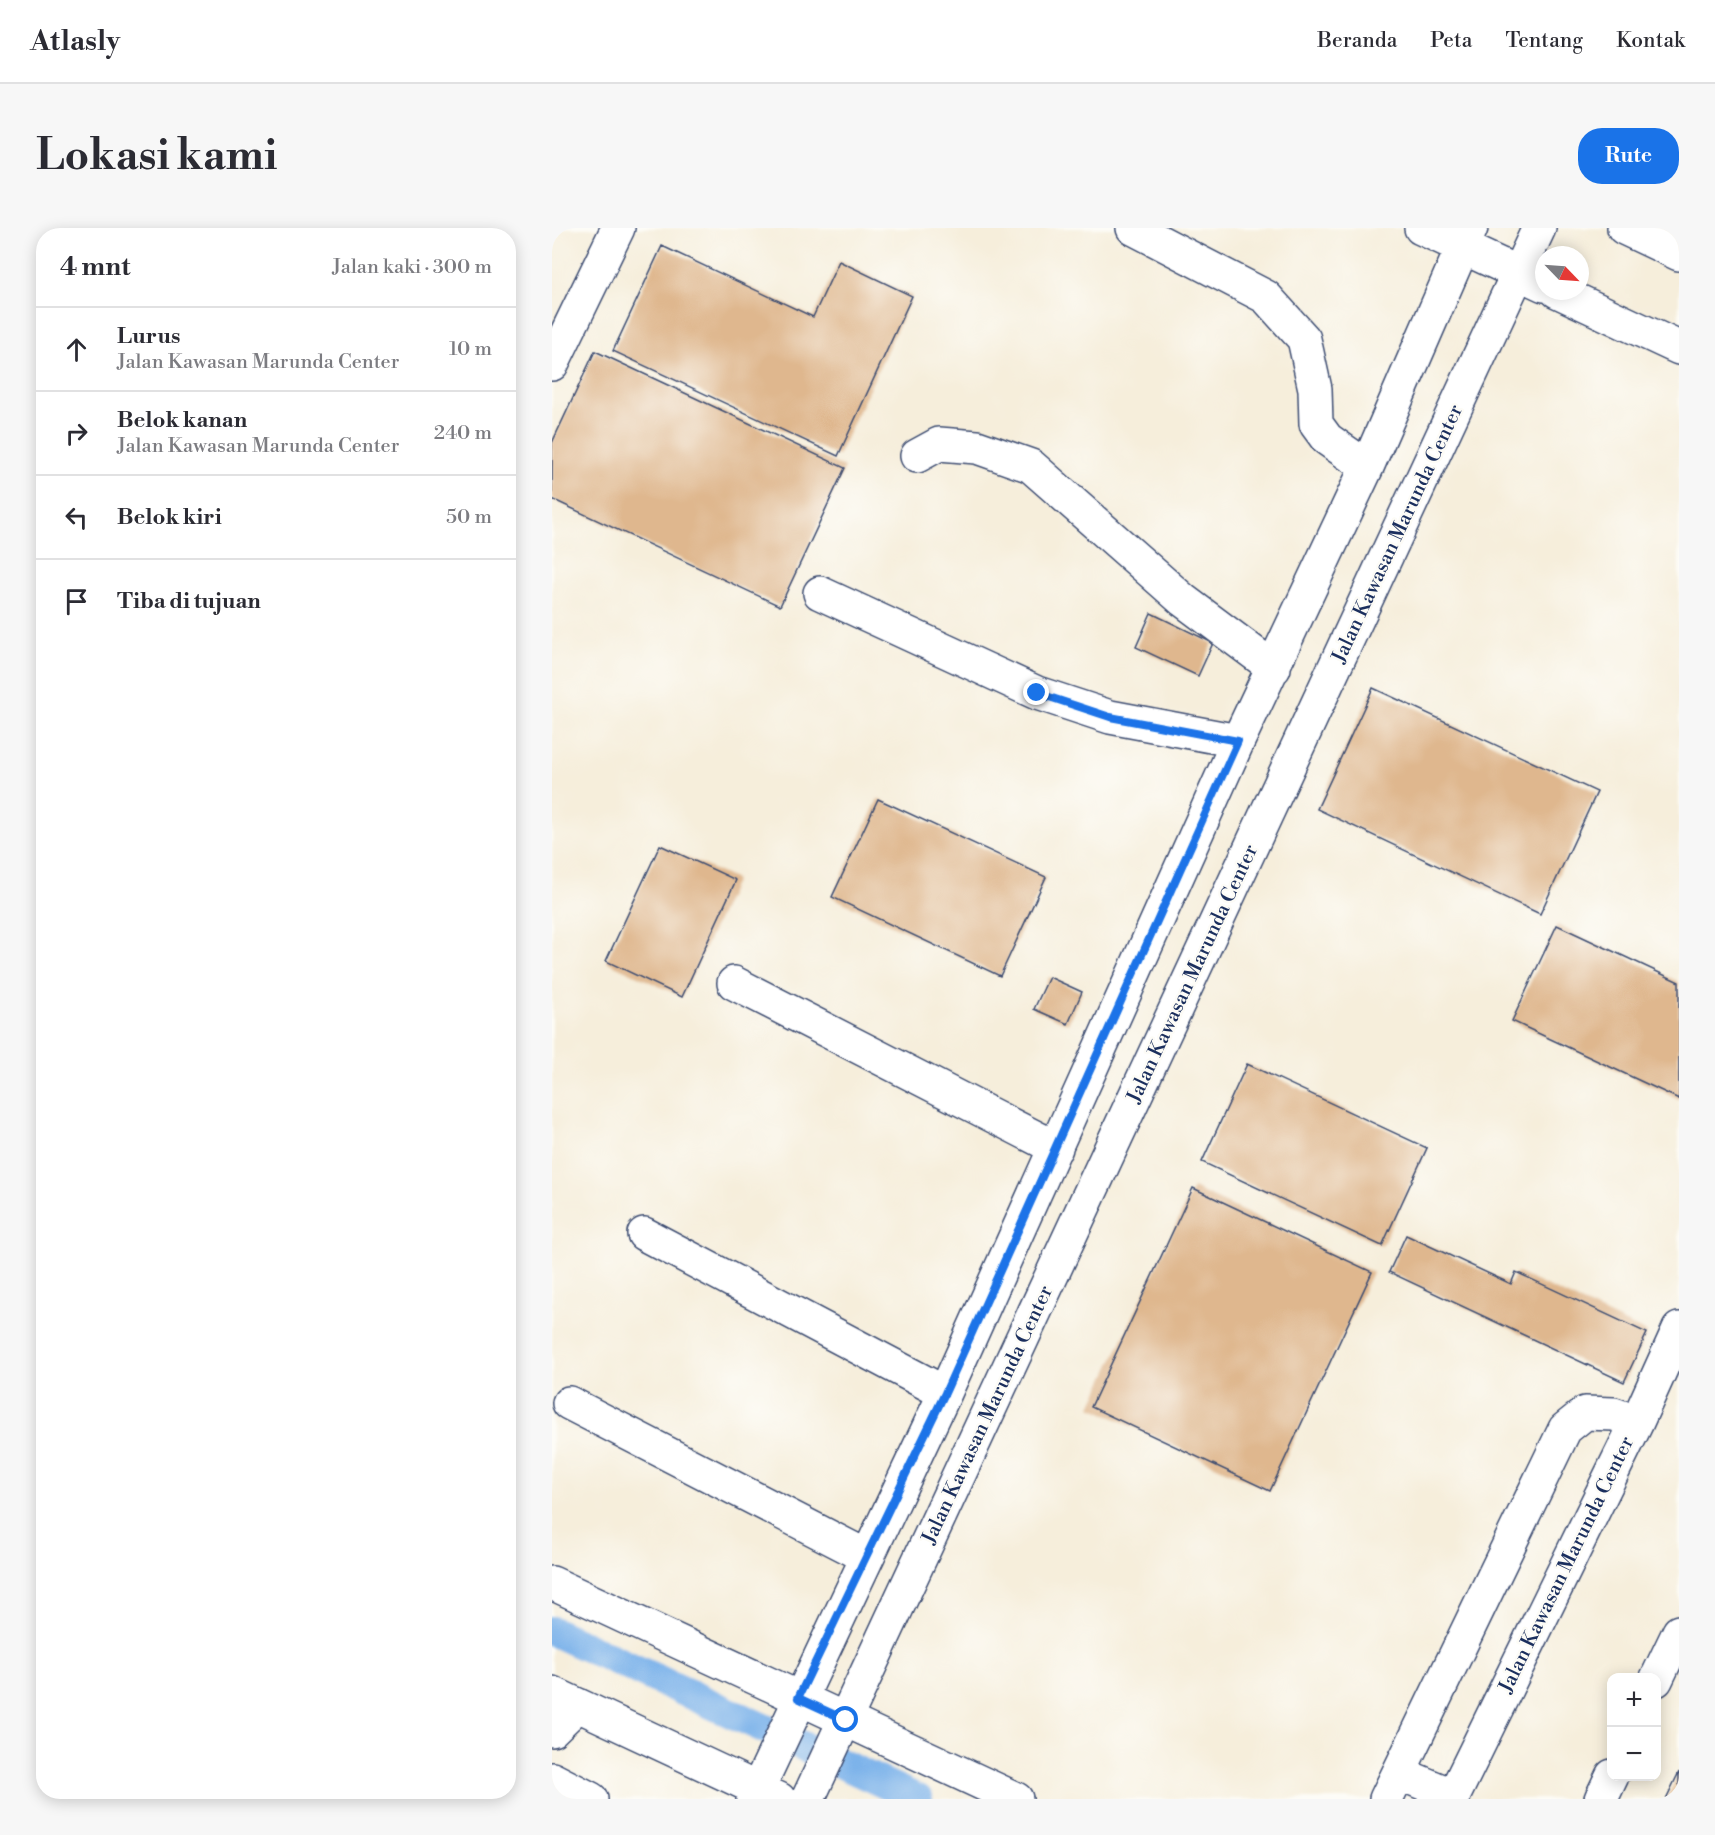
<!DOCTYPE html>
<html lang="id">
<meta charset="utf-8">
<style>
:root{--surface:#fff;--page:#f7f7f7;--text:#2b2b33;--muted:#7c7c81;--line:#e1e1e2;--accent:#1a73e8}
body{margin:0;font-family:"Libre Bodoni",serif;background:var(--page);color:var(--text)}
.controls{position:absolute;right:18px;bottom:18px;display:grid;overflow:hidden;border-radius:12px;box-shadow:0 3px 15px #0003}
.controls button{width:54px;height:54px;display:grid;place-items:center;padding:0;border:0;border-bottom:2px solid var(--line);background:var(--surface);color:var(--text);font:30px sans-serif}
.compass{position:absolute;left:983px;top:18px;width:54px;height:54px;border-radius:50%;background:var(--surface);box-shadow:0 3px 15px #0003;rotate:115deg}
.stop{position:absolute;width:18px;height:18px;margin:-14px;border:4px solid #1a73e8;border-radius:50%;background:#fff}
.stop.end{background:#1a73e8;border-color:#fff;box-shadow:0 2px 6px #0008}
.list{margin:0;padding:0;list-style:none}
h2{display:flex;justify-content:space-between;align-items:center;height:78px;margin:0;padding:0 24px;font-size:26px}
h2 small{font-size:20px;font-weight:400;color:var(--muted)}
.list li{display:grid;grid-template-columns:39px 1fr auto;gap:18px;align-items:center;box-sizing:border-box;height:84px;padding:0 24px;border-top:2px solid var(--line)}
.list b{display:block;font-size:22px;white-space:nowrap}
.list p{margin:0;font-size:20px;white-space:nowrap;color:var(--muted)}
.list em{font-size:20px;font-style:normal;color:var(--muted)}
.icon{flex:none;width:33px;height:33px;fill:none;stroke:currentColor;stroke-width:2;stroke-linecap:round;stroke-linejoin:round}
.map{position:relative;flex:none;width:1127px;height:1571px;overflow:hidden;border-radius:24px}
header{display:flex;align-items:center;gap:36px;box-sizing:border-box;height:84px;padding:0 30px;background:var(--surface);border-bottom:2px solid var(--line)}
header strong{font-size:28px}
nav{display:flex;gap:33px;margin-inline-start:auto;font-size:21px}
.intro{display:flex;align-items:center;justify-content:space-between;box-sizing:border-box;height:144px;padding:0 36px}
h1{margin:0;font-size:42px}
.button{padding:15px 27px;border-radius:24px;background:var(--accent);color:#fff;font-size:21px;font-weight:700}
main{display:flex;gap:36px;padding:0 36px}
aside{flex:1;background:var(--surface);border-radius:24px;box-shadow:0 3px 15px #0003}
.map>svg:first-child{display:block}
</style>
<header>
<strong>Atlasly</strong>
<nav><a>Beranda</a><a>Peta</a><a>Tentang</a><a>Kontak</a></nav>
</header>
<div class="intro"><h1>Lokasi kami</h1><a class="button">Rute</a></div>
<main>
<aside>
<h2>4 mnt<small>Jalan kaki · 300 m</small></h2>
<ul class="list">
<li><svg class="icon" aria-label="ahead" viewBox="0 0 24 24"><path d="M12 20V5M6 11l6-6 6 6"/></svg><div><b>Lurus</b><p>Jalan Kawasan Marunda Center</p></div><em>10 m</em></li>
<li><svg class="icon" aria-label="right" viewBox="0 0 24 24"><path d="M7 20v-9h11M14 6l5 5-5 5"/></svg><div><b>Belok kanan</b><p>Jalan Kawasan Marunda Center</p></div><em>240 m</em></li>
<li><svg class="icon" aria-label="left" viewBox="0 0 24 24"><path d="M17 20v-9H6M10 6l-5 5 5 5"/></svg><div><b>Belok kiri</b></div><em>50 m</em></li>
<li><svg class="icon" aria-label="arrive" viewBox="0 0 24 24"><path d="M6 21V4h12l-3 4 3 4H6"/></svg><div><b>Tiba di tujuan</b></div></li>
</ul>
</aside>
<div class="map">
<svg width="1127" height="1571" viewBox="0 0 1127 1571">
<rect width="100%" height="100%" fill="#fdfcf7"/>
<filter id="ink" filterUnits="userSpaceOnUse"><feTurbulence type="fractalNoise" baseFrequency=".0167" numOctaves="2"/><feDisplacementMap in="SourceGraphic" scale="12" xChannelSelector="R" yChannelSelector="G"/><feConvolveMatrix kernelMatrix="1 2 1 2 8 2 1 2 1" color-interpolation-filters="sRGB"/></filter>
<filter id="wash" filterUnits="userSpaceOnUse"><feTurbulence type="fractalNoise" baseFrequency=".008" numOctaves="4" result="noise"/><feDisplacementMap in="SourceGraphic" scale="24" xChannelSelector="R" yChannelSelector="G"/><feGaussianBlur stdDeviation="1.35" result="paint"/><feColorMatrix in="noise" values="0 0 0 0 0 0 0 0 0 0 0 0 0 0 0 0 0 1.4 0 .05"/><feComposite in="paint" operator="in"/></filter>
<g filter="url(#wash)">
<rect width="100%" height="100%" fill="#f6eedb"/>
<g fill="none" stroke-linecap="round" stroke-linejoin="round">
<path stroke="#7cb2ea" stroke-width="30" d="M0,1403L366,1571"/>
</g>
<g id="blocks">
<path fill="#dfb78e" d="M110,18L261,89L287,33L360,68L286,228L61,123Z
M43,123L293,240L228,378L0,271V215Z
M599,385L661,415L646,448L584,419Z
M821,460L1045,564L988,686L765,581Z
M326,571L494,649L448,748L280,669Z
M108,617L184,652L130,769L54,733Z
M1005,697L1127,754V871L960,793Z
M497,749L530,764L516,796L482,781Z
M695,836L875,920L830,1018L650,934Z
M641,960L820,1044L718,1263L539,1179Z
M854,1007L959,1056L964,1044L1095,1105L1072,1154L837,1044Z
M1127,1544V1571H1114Z"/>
</g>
</g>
<g filter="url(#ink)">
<use href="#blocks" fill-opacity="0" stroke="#3c4c71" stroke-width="1.5"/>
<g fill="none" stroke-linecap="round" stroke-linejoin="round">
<defs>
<path id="minor" d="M581,0L714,69L752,111L763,161L764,196L775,211L815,239
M869,0L992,57
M1072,0L1127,26
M1005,63L1127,120
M0,136L66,0
M365,228L387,216L425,219L479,238L631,372L722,440
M268,365L485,465L558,489L686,513
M182,755L504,920
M92,1006L393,1165
M17,1175L314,1328
M0,1355L464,1571
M1104,1452L1127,1404
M0,1465L227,1571
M0,1502L26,1477
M847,1545L902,1568
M0,1551L39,1571
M201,1571L393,1165L686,513L815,239L919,0
M256,1571L987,0
M834,1571L1013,1201L1033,1185L1062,1186L1085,1194
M900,1571L1085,1194L1127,1101
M1049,1571L1060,1548"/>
</defs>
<use href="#minor" stroke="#3c4c71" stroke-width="36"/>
<use href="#minor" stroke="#fff" stroke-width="33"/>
</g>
</g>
<g fill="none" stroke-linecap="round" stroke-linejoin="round" filter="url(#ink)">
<path stroke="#1a73e8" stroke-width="8" d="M294,1492L246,1470L393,1165L686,513L558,489L485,465"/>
</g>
<g text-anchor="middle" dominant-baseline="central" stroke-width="5" stroke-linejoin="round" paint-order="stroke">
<g font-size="20" fill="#1b2f5e" stroke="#fdfcf7">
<text transform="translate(846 306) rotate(-65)">Jalan Kawasan Marunda Center</text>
<text transform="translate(641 746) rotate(-65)">Jalan Kawasan Marunda Center</text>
<text transform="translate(436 1187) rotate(-65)">Jalan Kawasan Marunda Center</text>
<text transform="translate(1015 1337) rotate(-64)">Jalan Kawasan Marunda Center</text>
</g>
</g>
</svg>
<div class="controls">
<button>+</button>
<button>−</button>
</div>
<svg class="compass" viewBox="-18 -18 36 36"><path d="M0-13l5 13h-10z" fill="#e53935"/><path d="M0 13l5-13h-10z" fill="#7c7c81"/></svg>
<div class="stop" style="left:294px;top:1492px"></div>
<div class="stop end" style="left:485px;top:465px"></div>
</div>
</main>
